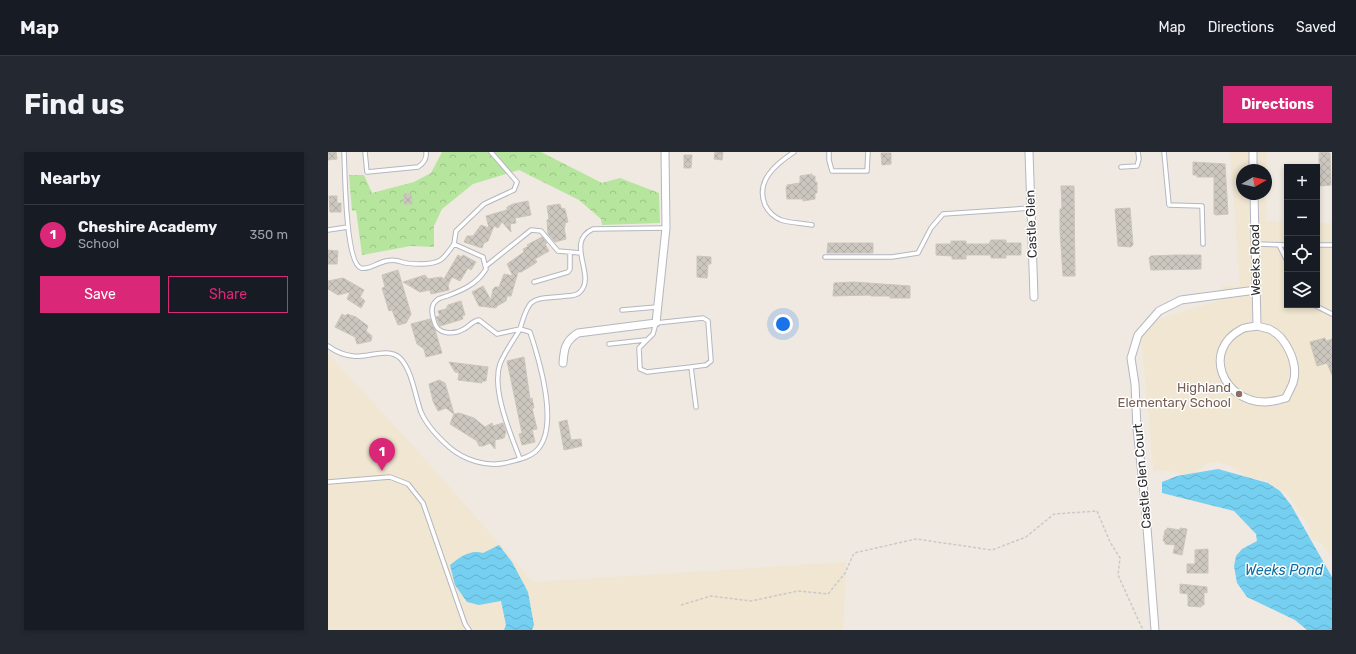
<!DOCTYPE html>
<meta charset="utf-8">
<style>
:root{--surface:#171b24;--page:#242831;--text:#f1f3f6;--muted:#9ea1a6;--line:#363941;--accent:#db2777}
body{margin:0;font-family:Rubik,sans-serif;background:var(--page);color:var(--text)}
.controls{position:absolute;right:12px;top:12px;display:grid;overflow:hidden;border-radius:0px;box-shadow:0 2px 6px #0003}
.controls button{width:36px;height:36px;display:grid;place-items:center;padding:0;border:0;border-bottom:1px solid var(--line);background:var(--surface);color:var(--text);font:20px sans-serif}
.compass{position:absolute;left:908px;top:12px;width:36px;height:36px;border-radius:50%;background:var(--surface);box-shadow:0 2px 6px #0003;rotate:81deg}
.you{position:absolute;left:455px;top:172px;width:14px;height:14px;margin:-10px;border:3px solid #fff;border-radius:50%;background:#1a73e8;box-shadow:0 0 0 6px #1a73e833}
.badge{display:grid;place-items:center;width:26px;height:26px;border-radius:50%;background:var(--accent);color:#fff;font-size:13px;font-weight:700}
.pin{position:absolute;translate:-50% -33px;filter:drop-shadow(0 1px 2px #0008)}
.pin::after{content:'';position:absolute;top:21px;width:14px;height:12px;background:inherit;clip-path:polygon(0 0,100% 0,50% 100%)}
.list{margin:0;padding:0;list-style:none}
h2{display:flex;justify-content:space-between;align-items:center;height:52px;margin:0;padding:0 16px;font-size:17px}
h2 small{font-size:13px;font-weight:400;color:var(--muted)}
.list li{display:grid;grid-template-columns:26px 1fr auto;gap:12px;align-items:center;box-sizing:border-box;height:60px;padding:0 16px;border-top:1px solid var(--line)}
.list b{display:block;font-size:15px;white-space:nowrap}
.list p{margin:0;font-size:13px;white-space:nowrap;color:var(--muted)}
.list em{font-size:13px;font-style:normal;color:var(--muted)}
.actions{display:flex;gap:8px;padding:12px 16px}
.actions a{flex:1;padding:9px 0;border:1px solid var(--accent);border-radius:0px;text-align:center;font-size:14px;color:var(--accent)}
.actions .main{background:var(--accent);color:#fff}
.icon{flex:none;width:22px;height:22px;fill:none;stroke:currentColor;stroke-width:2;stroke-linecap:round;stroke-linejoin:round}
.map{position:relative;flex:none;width:1004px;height:478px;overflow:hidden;border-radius:0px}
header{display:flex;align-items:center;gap:24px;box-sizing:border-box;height:56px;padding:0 20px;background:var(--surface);border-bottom:1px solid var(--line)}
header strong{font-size:19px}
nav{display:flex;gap:22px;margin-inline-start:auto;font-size:14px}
.intro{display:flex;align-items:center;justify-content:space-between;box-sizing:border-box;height:96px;padding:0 24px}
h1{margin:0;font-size:28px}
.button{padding:10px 18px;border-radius:0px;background:var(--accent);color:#fff;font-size:14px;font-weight:700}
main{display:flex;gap:24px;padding:0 24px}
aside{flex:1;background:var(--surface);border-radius:0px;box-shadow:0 2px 6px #0003}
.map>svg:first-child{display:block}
</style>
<header>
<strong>Map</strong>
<nav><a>Map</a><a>Directions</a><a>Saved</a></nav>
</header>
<div class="intro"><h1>Find us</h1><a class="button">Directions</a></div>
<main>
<aside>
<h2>Nearby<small></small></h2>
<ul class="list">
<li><span class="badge">1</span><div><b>Cheshire Academy</b><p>School</p></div><em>350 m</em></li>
</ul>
<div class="actions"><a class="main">Save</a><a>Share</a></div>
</aside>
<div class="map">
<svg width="1004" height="478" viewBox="0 0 1004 478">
<defs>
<pattern id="forest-crowns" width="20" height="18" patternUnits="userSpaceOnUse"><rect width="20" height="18" fill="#b6e59e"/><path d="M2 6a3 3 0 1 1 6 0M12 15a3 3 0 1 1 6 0" fill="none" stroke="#9dc588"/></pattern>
<pattern id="water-waves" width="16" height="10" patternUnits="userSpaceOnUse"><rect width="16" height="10" fill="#75cff0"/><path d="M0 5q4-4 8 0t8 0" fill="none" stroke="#66b2ce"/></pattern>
<pattern id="building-cross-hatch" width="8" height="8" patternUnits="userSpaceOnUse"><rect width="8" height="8" fill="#cbc7bf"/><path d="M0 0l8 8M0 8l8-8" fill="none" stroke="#afaba4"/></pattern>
</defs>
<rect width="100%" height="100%" fill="#efe9e1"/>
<path fill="#f0e6d1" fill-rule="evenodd" d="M902,0H939L938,69L959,70V153H989V71H1004V405L993,391L983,386L981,374L960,343L937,328L920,325L903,314L890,310L879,311L873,317L867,318L874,335L857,322L832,318L827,319L826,323L812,173L895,147L894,134H912ZM914,18H938V42H914Z
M0,202L88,297L205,430L518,410L515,478H0Z"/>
<path fill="url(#forest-crowns)" d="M114,0H213L274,31L292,26L331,41L332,71L274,73L273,67L251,48L191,18L145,32L114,57L106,74V95L83,94L34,103L28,58L24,59L21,23H36L44,41L86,30L103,21Z"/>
<path fill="url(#water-waves)" d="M890,317L940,331L952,339L963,353L1004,425V478H979L967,468L919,445L909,431L906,414L908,404L914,397L929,389L928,382L906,359L834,341V330L849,324Z
M171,393L184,410L200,440L206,473L204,478H176L178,473L173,449L151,453L139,450L127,433L122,413C131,406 142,397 155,401Z"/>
<path fill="url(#building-cross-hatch)" stroke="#cbc5ba" d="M0,0H8L9,7L0,8Z
M387,0H395L394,8L386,7Z
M995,0L1002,1L1003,33L991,34V1Z
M553,1H563V12L554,13Z
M356,3H364L363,16H356Z
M865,10L897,12L900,62L888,63L886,62V25H869V23H865Z
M484,22V24H487V30H489V41H487V47L475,49V47H459L458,36L459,33L472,31V24Z
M733,34H746L747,124H735L732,79V57L734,56Z
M76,42H83L84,52H76Z
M1,44H9V51H13V60H2Z
M200,49L203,63L187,66L188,71L182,72L183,80L174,70L170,76L166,74L160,89L156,91L154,96L136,90L139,84H145L153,73L161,76L158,64L179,58V55L185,52Z
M232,52L233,56L237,57L240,70L237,71V75H236L238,87L227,90L220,82L219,68L221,67L219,54Z
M802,56L805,93L803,95L790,94L787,57Z
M214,85L219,91L217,92L221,99L207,107L209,110L203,114L193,120H190L183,144H179L178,149L169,154L168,156L151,154L144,140L155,134L163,148L165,137L167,135H171L176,122L185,124L179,112L196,100L195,97L201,94L199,93Z
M663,88H678V91H693V103H678V106H663V103H638V107H624V104L608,103V92H623V89H638V92H661Z
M500,91H545V101H499Z
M0,98L10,99L9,112H0Z
M130,103L134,105L135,103L148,110L143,118L140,116L132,129L124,125L120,133L121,138L103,142L102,138L92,140L75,130L97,123L100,127L113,125L116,127Z
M849,103H873V117L823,118L821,106L823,104Z
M369,104L383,105V112H380L379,126L369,125Z
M70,118L83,162L78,171L70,173L64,158L61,159L54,136L57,135L54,123Z
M15,126L36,138L32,145L37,149L33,156L19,147L22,140L10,143L0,137V129Z
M526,130L582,134V146H562V144H543V143L505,144L506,131Z
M133,149L137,163L134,164L135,167L112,174L108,165L112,164L110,159L118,157L120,153Z
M14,162L17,164L19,162L28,165L40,174L38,179L44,184L43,189L29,192L27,185L7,175Z
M102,167L107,178L114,201L98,205L96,197L89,192L83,172Z
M997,186L998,189L1004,187V223L999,211L989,214L982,190Z
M196,205L202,247L204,246L206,256H204L209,277L204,278L207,290L194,293L191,282L194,281L179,209Z
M121,210L160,215L158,229H154V231L130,228L131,221L127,220Z
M111,228L117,231L126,262L131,261L146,266L157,275L164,271L165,274L175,271L178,280L176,286L167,288V297L162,291L155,294H151L149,289L122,272L126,262L118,256L110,259L105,249L101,232Z
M239,268L243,288L253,287L254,294L236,298L231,270Z
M839,376L852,378V376L859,377L854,403L845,401L847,393L837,392V389H835L837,378H839Z
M880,397V421H859V412H867V398Z
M852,432L879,435V441L876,440V453H874L873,455L860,454V442L852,441Z"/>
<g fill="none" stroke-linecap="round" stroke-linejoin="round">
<defs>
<path id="service" d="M16,0C17,18 17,111 33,116C44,119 55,103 74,110C80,112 86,112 92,112C112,112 115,108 126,92L155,105L158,117C149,132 135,138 119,144C116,145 110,146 108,149C102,154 104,163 106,169C109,183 126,183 136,177C142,174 144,169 151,168L169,182L192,177C202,142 204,148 238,144C242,144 249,143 252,140C269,124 236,90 265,77L338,76
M37,0L39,20L90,15C96,11 99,7 98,0
M466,0C448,12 427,29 437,53C440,59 446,65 453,68C462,71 474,71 484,73
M501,0V8L504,19H539L540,0
M836,0L841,53L874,54L875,92
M793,15L809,14L811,7L810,0
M0,78L20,75
M126,92L128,79L156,52L186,38L189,30L163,0
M927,92L959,93
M951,93L959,109
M989,93H1004
M497,105H564L590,101L603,76L615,62L703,56
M158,114L203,78L213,79L230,99L253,101
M206,130L240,120L242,117V100
M986,153L1004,162
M294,158L329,155
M281,192L317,188
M0,194C8,200 15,203 25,204C39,206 60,195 72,206C84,218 87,244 93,260C98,272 111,286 121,295C136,308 158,315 177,311C189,308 202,306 210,297C231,273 211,207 202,180L192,177C186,188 177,199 172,212C163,237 183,283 192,307
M363,215L378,213L383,209L380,169L375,166L328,171L325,182L311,196L312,217L319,220L363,215L368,255
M0,330L62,325L80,332L95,351L137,472L141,478"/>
<path id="minor" d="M701,0L706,145
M925,0V18
M926,42L929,174
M929,174C933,175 937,176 941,177C959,185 971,213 965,231C963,236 960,241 958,246C951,248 944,250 937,250C895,250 873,198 914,177C918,175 924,175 929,174Z
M235,211C236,197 237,189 250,181L328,171L338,76L337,0
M827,478L817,350L809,277L807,232L803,206L810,183L831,159L853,148L928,138"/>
</defs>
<use href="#service" stroke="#b4b7c1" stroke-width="5.5"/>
<use href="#minor" stroke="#b4b7c1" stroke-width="9"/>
<path stroke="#c9c9c9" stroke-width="1.5" stroke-dasharray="3 2" stroke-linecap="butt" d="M353,453L383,444L423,449L470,439L500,442L517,421L526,401L588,387L664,398L698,385L726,362L769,359L782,390L792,406L790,423L814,476L813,478"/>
<use href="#service" stroke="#fff" stroke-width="3.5"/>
<use href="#minor" stroke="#fff" stroke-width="7"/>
</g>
<circle fill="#8d6e63" stroke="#fff" stroke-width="1.5" cx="911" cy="242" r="4"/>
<g text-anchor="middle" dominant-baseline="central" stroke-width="3" stroke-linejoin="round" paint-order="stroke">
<g font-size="13" fill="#2e2e2e" stroke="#fff">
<text transform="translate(703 72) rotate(-92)">Castle Glen</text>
<text transform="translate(927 108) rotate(-91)">Weeks Road</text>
<text transform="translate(814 324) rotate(-95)">Castle Glen Court</text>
</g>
<g font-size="13" fill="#785e54" stroke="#fff" text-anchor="end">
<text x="903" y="235">Highland<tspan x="903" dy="15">Elementary School</tspan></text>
</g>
<g font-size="14" font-style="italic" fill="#0d6fa3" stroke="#fff">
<text x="956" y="418">Weeks Pond</text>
</g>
</g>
</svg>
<div class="controls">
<button>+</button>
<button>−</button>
<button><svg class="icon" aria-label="locate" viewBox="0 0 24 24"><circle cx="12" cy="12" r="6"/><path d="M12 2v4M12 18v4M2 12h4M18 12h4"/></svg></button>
<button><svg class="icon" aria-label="layers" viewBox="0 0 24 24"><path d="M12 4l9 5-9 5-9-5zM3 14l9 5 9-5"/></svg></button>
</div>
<svg class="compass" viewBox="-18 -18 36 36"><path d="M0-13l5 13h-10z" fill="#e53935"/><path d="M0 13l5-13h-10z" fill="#9ea1a6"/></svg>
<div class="you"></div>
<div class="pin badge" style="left:54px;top:319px">1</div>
</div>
</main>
